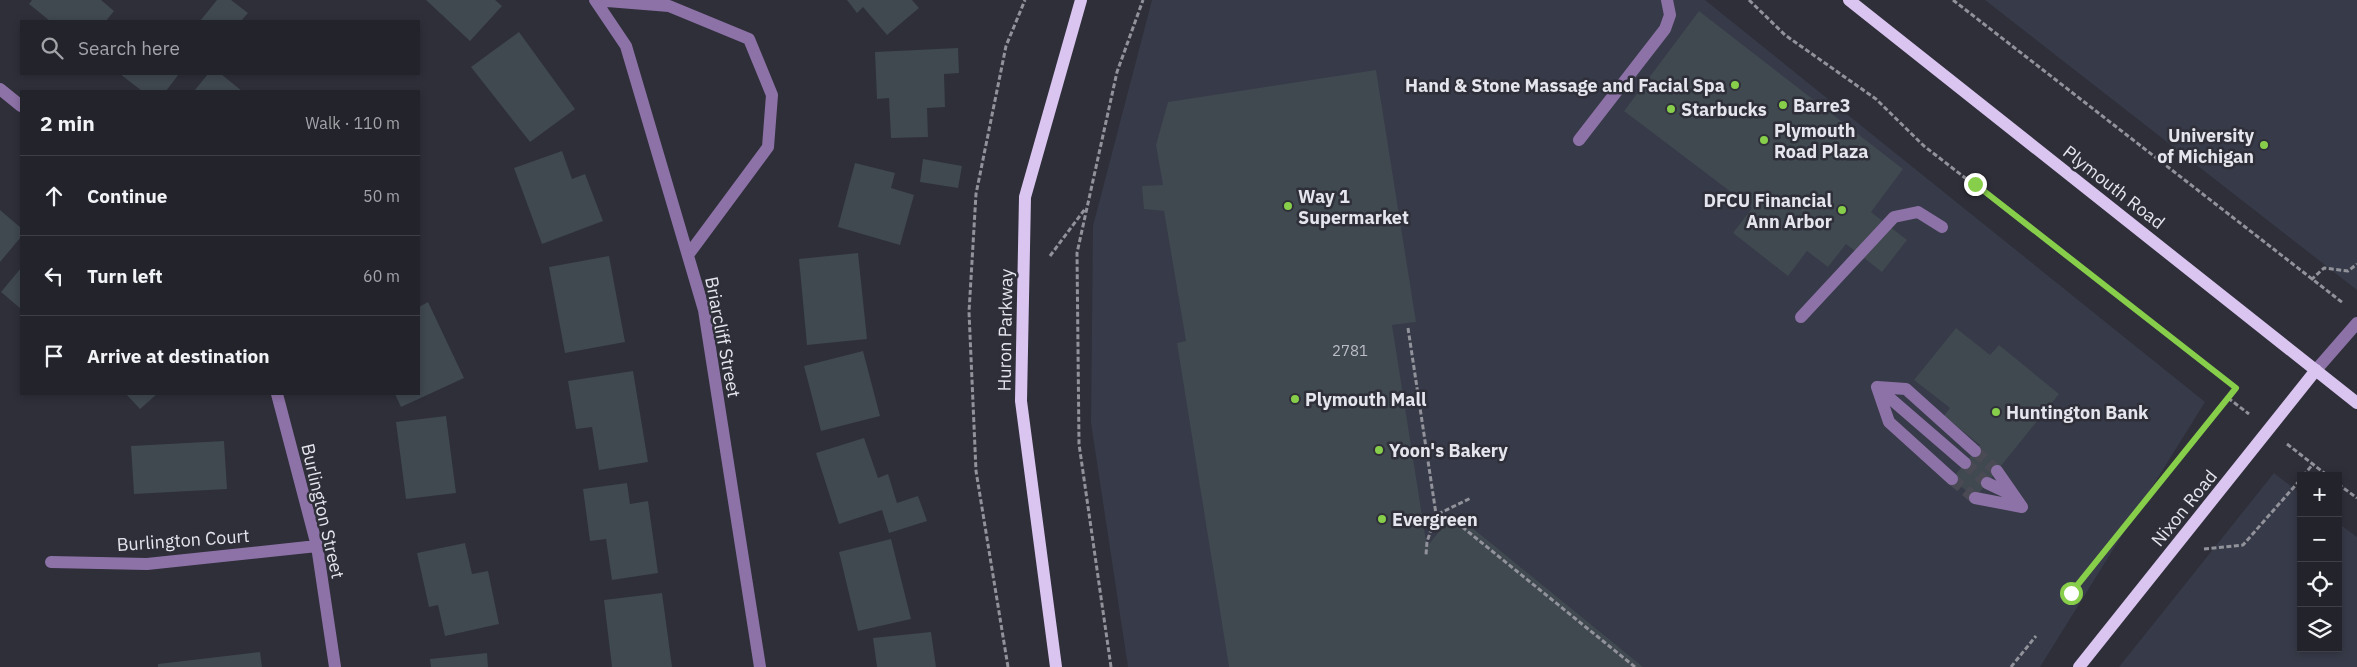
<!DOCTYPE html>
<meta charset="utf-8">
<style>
:root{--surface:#22232b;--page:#2a2b33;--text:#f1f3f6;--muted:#a2a4a9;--line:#3f4047}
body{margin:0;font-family:"IBM Plex Sans",sans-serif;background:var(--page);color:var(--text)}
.controls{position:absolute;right:15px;bottom:15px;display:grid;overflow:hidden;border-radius:0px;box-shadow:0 2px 8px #0003}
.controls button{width:45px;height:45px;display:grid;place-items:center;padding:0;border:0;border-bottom:1px solid var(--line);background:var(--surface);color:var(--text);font:25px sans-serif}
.stop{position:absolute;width:15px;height:15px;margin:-11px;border:4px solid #87cf4a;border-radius:50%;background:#fff}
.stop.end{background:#87cf4a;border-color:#fff;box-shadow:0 1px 5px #0008}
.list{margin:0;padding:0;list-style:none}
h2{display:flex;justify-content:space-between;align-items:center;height:65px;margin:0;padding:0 20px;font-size:21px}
h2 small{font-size:16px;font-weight:400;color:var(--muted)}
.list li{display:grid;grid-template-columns:32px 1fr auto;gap:15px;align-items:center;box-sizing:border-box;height:80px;padding:0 20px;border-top:1px solid var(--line)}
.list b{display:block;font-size:19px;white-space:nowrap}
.list em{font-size:16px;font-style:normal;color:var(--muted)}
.icon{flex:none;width:28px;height:28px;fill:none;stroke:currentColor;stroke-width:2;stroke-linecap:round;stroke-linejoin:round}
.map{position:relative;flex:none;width:2357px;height:667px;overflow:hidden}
.search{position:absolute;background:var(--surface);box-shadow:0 2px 8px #0003;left:20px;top:20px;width:400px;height:55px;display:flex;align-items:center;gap:12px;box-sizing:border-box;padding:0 18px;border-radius:0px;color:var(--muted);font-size:19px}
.panel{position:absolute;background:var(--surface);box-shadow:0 2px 8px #0003;left:20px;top:90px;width:400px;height:305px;border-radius:0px}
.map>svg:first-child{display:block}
</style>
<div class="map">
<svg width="2357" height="667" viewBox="0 0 2357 667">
<rect width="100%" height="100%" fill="#2e2f39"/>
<path fill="#373a48" d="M1152,0H1705L2205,402L2040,667H1128L1091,423L1093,226Z
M1985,0H2357V290Z
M2274,473L2301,494V648H2338V523L2357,537V667H2119Z"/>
<path fill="#404850" d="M32,0H101L114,11L106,21H50L29,4Z
M217,0H231L248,13L241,21H200Z
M426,0H495L502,6L470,41Z
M847,0H912L919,8L887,35L863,7L857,13Z
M1699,11L1903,169L1871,212L1907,240L1882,272L1846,244L1828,267L1807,251L1788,276L1733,233L1752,208L1624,111Z
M519,32L575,109L530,142L471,67Z
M958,48L959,73L944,74L945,107L927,108L928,137L891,138L889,98L877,99L875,52Z
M1376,70L1416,322L1392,325L1426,541L1429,544L1454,513L1643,667H1229L1177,343L1186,341L1164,211L1144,209L1142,186L1163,185L1156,145L1168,102Z
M120,74H179L166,91H142Z
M208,74H221L242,91H194Z
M562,151L572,179L585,174L603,221L542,244L514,168Z
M923,159L962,166L958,188L920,182Z
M855,163L895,173L891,188L914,195L900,245L838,227Z
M0,210L21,228V237L0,262Z
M858,253L867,339L807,345L799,259Z
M609,256L625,342L565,353L549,267Z
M21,268V309L1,292Z
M428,302L464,378L401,407L395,394H419V307Z
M1956,328L1990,355L1999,345L2059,394L1975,498L1952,479L1980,445L1944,416L1950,408L1914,380Z
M863,351L880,416L821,431L804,366Z
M633,371L648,462L599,470L592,427L576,429L568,381Z
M126,394H157L140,409Z
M446,416L456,493L406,499L396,422Z
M864,438L878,478L888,474L897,503L918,496L927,521L889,533L882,510L839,524L816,453Z
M224,441L227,489L134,494L131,446Z
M627,483L630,504L648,501L658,573L612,580L606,539L590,541L583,489Z
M891,539L911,619L858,631L839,552Z
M465,543L472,574L488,571L499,624L445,636L438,605L429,607L417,553Z
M662,593L672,667H612L604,600Z
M931,632L936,667H877L873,638Z
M260,652L262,667H158V664Z
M487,653L488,667H431L430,659Z"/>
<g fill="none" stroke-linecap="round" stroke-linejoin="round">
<path stroke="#494a54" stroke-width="12" stroke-dasharray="12 6" stroke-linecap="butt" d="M1975,451L1997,471
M1965,463L1987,483
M1952,479L1975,498"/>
<path stroke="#91929a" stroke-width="3" stroke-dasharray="5 2.5" stroke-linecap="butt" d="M1749,0L1785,35L1876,99L1924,146L2236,388L2071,593
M1953,0L2343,303
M1050,256L1085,209
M2311,280L2324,268L2348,271L2357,264
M1408,328L1436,514L1427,542L1426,555
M2228,398L2249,414
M2287,444L2328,476
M2303,476L2313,464
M2338,484L2357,498
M1436,514L1450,517L1635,667
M1438,514L1471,498
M2204,549L2243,545L2301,479
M1008,667L976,471L969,312L976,194L1006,46L1025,0
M1111,667L1079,444L1077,253L1117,72L1143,0
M2011,667L2036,636"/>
<path stroke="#8d72a7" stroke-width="12" d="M595,0L626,46L704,310L760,667
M595,0L669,6L749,39L772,95L768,147L688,255
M0,89L21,106
M1579,140L1665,29L1670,15L1667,0
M1801,317L1894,217L1918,212L1942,227
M2316,370L2357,323
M1877,387L1889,422L1952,479
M1877,387L1906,389L1975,451
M1877,387L1965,463
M277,394L317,546L335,667
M1997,471L2022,507
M1987,483L2006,492L2014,500
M1975,498L2022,507
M51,562L147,564L317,546"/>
<path stroke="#dac4f0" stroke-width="12" d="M1849,0L2357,403
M1056,667L1021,401L1025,197L1081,0
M2079,667L2316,370"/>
</g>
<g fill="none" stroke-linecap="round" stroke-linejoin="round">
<path stroke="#87cf4a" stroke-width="6" d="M1975,184L2236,388L2071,593"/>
</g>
<g fill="#87cf4a" stroke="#2e2f39" stroke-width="2">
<circle cx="1735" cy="85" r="5"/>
<circle cx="1783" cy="105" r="5"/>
<circle cx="1671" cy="109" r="5"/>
<circle cx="1764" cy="140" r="5"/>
<circle cx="2264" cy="145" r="5"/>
<circle cx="1288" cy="206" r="5"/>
<circle cx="1842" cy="210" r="5"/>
<circle cx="1295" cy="399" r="5"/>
<circle cx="1996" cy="412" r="5"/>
<circle cx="1379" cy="450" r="5"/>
<circle cx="1382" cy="519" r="5"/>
</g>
<g text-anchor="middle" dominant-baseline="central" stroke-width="5" stroke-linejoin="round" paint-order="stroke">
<g font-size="15" fill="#bcbec6">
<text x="1350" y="350">2781</text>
</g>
<g font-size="18" font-weight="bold" fill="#e5e6ed" stroke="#2e2f39" text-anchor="start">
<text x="1725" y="85" text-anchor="end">Hand &amp; Stone Massage and Facial Spa</text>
<text x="1793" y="105">Barre3</text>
<text x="1681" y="109">Starbucks</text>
<text x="1774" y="130">Plymouth<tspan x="1774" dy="21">Road Plaza</tspan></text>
<text x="2254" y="135" text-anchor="end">University<tspan x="2254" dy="21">of Michigan</tspan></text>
<text x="1298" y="196">Way 1<tspan x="1298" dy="21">Supermarket</tspan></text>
<text x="1832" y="200" text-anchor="end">DFCU Financial<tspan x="1832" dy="21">Ann Arbor</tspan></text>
<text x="1305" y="399">Plymouth Mall</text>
<text x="2006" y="412">Huntington Bank</text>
<text x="1389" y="450">Yoon's Bakery</text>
<text x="1392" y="519">Evergreen</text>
</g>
<g font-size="18" fill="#e5e6ed" stroke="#2e2f39">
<text transform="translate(2114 187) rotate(38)">Plymouth Road</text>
<text transform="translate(1005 330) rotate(-89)">Huron Parkway</text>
<text transform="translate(723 337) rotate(79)">Briarcliff Street</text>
<text transform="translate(2184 508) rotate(-51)">Nixon Road</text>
<text transform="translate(323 511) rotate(77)">Burlington Street</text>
<text transform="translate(183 540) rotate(-4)">Burlington Court</text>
</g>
</g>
</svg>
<div class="controls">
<button>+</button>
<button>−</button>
<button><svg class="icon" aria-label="locate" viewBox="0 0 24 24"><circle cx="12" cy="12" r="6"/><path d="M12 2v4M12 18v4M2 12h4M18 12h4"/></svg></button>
<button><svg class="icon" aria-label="layers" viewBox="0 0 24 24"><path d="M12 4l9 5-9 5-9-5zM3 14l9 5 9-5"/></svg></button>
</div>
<div class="stop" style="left:2071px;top:593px"></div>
<div class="stop end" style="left:1975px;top:184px"></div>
<div class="search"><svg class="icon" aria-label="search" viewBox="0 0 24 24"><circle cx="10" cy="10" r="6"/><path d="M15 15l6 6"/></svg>Search here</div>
<section class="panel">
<h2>2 min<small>Walk · 110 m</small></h2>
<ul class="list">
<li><svg class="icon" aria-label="ahead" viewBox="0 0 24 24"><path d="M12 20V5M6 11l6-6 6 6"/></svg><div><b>Continue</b></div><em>50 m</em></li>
<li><svg class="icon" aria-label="left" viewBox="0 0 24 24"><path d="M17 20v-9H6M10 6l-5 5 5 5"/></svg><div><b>Turn left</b></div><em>60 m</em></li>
<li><svg class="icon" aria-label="arrive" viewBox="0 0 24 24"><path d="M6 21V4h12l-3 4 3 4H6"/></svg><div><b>Arrive at destination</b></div></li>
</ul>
</section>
</div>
